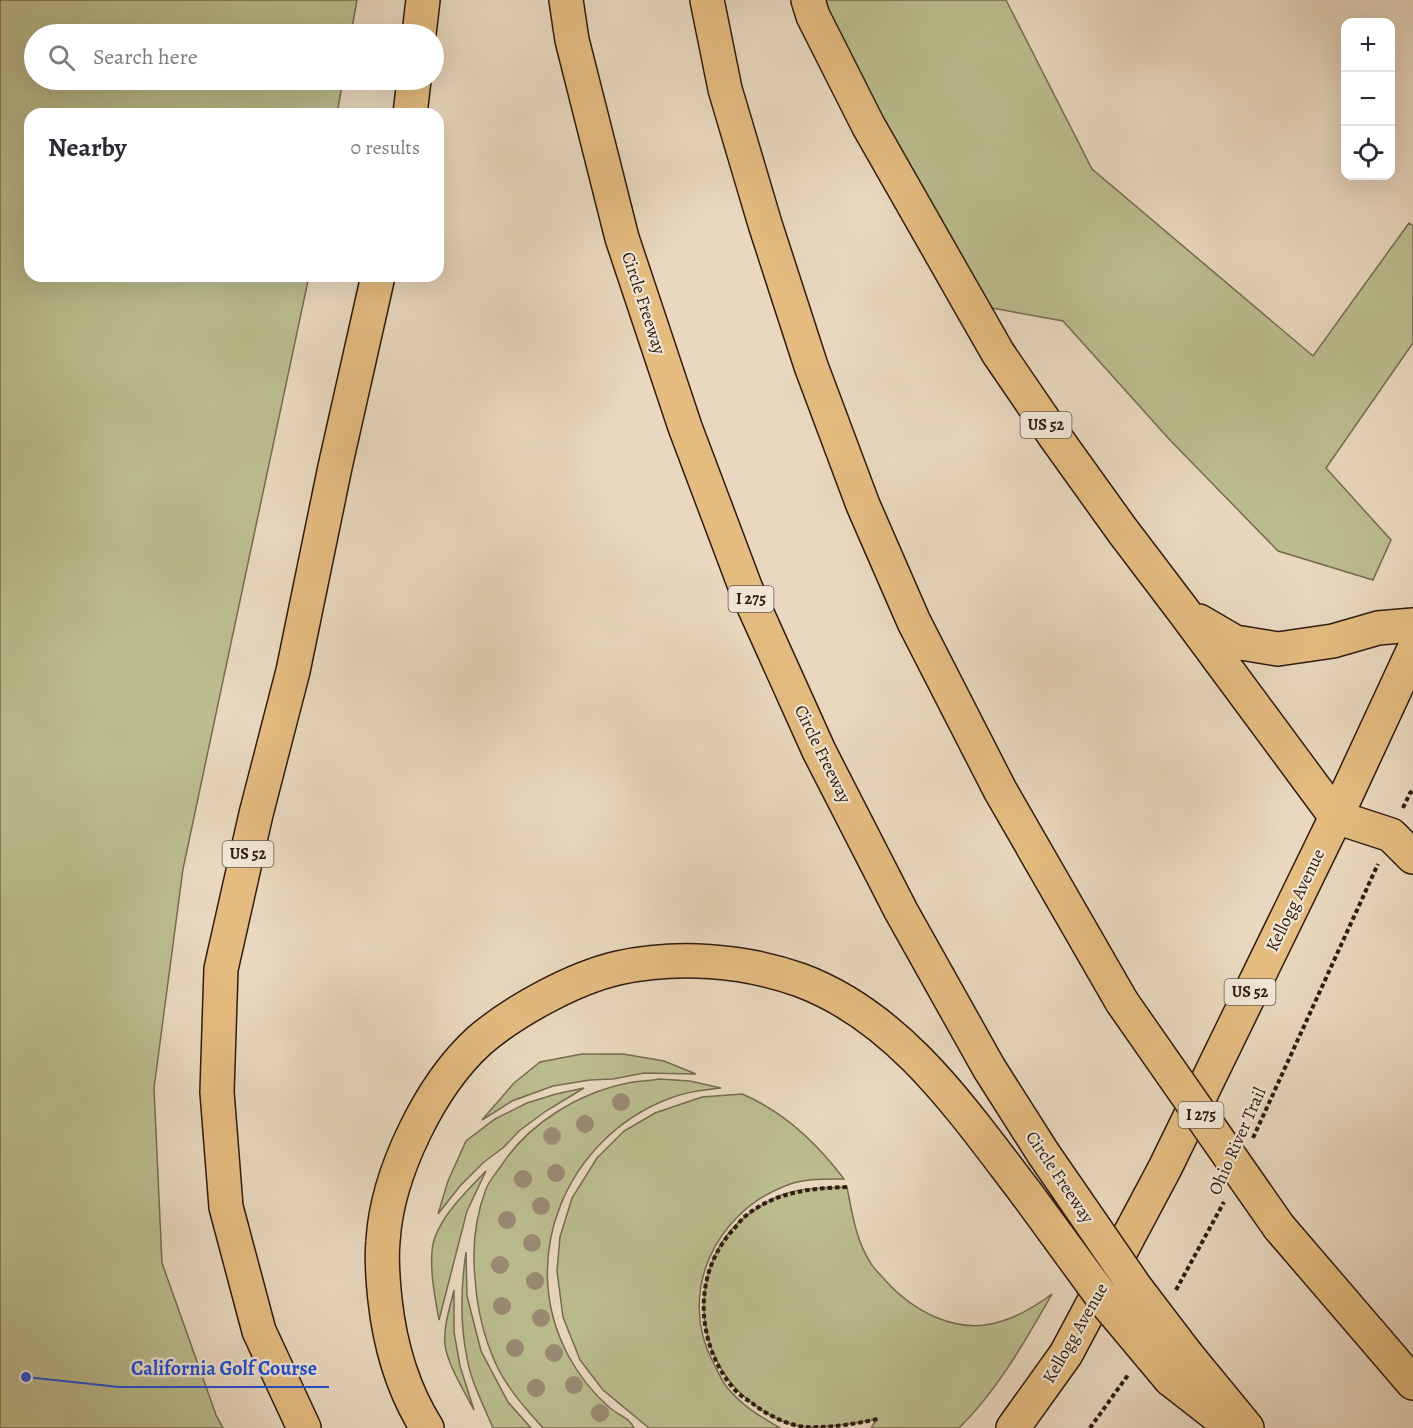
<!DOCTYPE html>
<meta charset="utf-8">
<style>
:root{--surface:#fff;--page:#f7f7f7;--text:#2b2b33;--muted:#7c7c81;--line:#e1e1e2}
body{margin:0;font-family:Alegreya,serif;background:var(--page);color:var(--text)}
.controls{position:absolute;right:18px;top:18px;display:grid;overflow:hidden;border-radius:12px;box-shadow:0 6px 24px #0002}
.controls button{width:54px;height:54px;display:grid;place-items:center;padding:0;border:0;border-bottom:2px solid var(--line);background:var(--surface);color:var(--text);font:30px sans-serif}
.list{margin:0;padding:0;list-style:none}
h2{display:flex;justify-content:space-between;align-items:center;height:78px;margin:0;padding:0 24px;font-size:26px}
h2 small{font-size:20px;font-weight:400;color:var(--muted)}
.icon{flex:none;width:33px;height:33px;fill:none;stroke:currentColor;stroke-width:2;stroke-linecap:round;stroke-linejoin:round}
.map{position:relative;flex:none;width:1413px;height:1428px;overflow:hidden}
.search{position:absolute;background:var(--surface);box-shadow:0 6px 24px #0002;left:24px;top:24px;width:420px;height:66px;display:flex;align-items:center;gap:15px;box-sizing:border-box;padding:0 21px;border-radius:33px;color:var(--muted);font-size:22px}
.panel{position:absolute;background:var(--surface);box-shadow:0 6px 24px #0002;left:24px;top:108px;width:420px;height:174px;border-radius:18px}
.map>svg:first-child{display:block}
</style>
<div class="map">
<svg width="1413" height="1428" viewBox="0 0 1413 1428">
<rect width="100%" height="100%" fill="#e9d8bf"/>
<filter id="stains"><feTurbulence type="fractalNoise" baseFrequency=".00333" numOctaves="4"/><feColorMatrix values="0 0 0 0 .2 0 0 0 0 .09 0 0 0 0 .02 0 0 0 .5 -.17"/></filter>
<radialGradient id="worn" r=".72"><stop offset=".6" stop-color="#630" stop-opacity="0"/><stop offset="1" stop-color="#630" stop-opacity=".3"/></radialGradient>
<path fill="#bbbd8f" stroke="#756c50" stroke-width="1.5" d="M0,0H357L351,34H34V80H343L337,114H30V276H309L183,869L154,1088L162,1263L216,1415L223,1428H0Z
M808,0H1006L1092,169L1313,356L1409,223L1413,226V343L1326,468L1391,540L1373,580L1278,551L1169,439L1063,321L970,304Z
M582,1054H623L664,1061L696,1074L644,1073L613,1079L590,1080L553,1086L512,1101L482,1120L514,1083L540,1062Z
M659,1079L690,1081L721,1088C703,1090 685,1092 668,1099C567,1138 516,1257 568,1355C578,1374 594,1394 610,1408C618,1415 630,1418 634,1428H543C525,1408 506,1387 495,1362C483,1335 477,1308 475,1278C472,1248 475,1218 486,1189C489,1181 496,1173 501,1166C528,1124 578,1093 628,1083C638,1081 649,1081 659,1079Z
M584,1088L546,1111L519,1131L504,1147L484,1162L460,1186L438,1214L448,1181L466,1141L495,1119L527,1103L556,1094Z
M742,1094C785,1112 817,1143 844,1179C825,1179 804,1178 785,1186C715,1213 677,1293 713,1362C717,1370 721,1379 726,1386C741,1405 759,1416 780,1428H649L603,1390L580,1360L563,1317L557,1271L560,1237L572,1198L597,1158L624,1131L655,1113L702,1097Z
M486,1171L467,1211L439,1320C435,1298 427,1258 435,1237C445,1211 468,1190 486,1171Z
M847,1187C852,1213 856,1240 870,1262C873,1268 880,1274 885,1280C913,1311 956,1335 999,1322C1018,1317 1037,1305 1052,1294C1025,1341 998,1390 959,1428H871L877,1419C853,1424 829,1428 805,1427C786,1425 766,1414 752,1403C703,1366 689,1298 721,1244C733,1223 757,1206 779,1196C799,1187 826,1188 847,1187Z
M466,1252L467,1296L481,1351L508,1402L531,1428H493C484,1406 471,1382 467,1358C460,1324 461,1286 466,1252Z
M454,1290V1332L460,1366L474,1410C465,1393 447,1363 445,1345C443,1328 450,1307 454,1290Z"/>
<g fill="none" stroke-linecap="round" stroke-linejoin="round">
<defs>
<path id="primary" d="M1013,1428L1066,1354L1165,1168L1336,817L1413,651"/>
<path id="highway" d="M566,0L572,40L622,238L685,427L746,589L819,751L901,911L989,1068L1043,1153
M707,0L725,89L765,224L811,366L863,505L914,622L1000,790L1122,1002
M808,0L813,16L868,125L970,304L998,353L1056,438L1122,530L1185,613L1336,817L1391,835L1413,857
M419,34L423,0
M410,114L414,80
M1199,621L1235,642L1278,649L1333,641L1378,628L1413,625
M1279,1227L1413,1383
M1187,1355L1247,1428
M1170,1379L1225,1422
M304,1428L259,1331L226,1207L217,1092L221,969L256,814L293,671L335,467L378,276
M427,1428C403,1390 390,1345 385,1300C383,1281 381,1261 383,1241C387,1174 430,1085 480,1040C514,1011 574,978 618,968C677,955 744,960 800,980C900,1017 963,1111 1026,1193"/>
</defs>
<use href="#primary" stroke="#2f1b10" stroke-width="36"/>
<use href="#highway" stroke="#2f1b10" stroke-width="36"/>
<path stroke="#2f1b10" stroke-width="4" stroke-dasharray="4.5 3" stroke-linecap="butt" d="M1403,808L1410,793L1413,791
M1253,1138L1378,864
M847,1187C812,1188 776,1192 748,1214C742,1218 737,1226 732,1231C692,1276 696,1344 734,1389C739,1395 746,1399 752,1403C767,1415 787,1425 806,1427C831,1428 854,1424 878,1419
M1176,1290L1224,1202
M1090,1428L1128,1375"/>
<use href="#primary" stroke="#e4bc80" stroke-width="33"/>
<use href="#highway" stroke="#e4bc80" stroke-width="33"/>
<defs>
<path id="highway-bridge" d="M1122,1002L1279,1227
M1043,1153L1136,1288L1187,1355
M1026,1193L1108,1305L1170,1379"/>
</defs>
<use href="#highway-bridge" stroke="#2f1b10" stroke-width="36" stroke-linecap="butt"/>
<use href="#highway-bridge" stroke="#e4bc80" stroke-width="33"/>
</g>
<g fill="#9a8b74">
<circle cx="621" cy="1102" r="9"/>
<circle cx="585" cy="1124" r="9"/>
<circle cx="552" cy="1136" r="9"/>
<circle cx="556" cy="1173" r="9"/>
<circle cx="523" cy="1179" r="9"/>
<circle cx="541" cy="1206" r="9"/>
<circle cx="507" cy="1220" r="9"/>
<circle cx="532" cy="1243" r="9"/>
<circle cx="500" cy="1265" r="9"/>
<circle cx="535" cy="1281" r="9"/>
<circle cx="502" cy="1306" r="9"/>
<circle cx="541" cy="1318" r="9"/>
<circle cx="515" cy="1348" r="9"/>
<circle cx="554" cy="1353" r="9"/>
<circle cx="574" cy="1385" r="9"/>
<circle cx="536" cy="1388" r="9"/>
<circle cx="600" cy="1413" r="9"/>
</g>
<g text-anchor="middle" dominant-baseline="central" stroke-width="4.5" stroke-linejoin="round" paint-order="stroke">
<g fill="#f1e6d5" stroke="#69584b" stroke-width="1.5">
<rect x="1020.5" y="412" width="51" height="26" rx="4.5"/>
<rect x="728.5" y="586" width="45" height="26" rx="4.5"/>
<rect x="222.5" y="841" width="51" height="26" rx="4.5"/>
<rect x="1224.5" y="979" width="51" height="26" rx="4.5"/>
<rect x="1178.5" y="1102" width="45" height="26" rx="4.5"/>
</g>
<g font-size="16" font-weight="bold" fill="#2f1b10">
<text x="1046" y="425">US 52</text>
<text x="751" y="599">I 275</text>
<text x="248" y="854">US 52</text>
<text x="1250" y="992">US 52</text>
<text x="1201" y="1115">I 275</text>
</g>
<g font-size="18" fill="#2f1b10" stroke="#f1e6d5">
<text transform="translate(644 303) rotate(72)">Circle Freeway</text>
<text transform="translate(823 754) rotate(64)">Circle Freeway</text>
<text transform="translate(1295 900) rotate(-64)">Kellogg Avenue</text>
<text transform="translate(1237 1141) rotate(-66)">Ohio River Trail</text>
<text transform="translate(1060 1177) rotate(56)">Circle Freeway</text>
<text transform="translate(1075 1333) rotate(-60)">Kellogg Avenue</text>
</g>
</g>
<path fill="none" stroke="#1d4ed8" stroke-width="2" d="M26 1377L119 1387H329"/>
<circle fill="#1d4ed8" stroke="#f1e6d5" stroke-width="2" cx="26" cy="1377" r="6"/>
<g font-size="20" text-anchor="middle" font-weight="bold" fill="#1d4ed8" stroke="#f1e6d5" stroke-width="4.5" stroke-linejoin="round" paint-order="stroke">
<text x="224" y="1375">California Golf Course</text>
</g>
<rect width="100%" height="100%" filter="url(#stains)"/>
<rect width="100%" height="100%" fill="url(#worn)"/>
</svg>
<div class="controls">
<button>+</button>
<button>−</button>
<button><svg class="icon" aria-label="locate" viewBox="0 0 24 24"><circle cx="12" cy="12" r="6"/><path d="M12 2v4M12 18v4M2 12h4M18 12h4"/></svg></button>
</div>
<div class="search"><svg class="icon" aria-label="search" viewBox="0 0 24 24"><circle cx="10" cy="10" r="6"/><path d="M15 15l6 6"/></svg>Search here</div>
<section class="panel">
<h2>Nearby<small>0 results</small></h2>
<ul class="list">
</ul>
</section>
</div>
